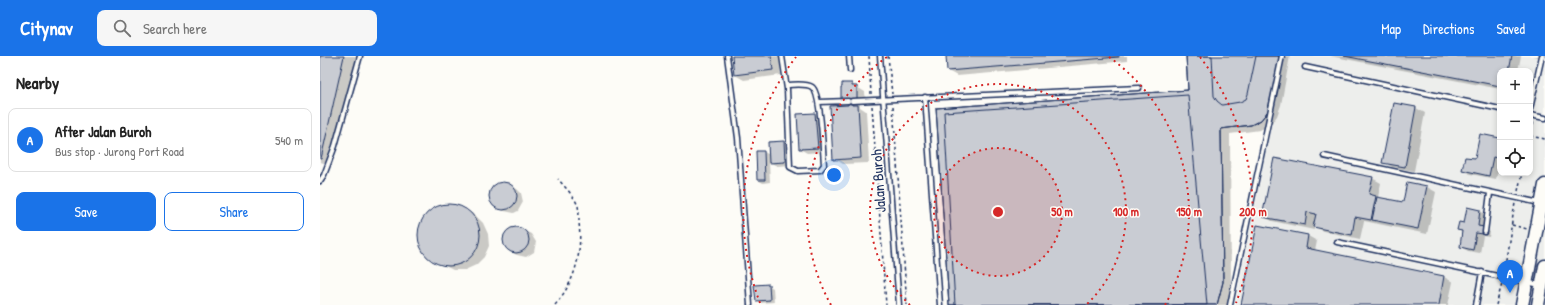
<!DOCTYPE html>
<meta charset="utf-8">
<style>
:root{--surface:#fff;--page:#f6f6f6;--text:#222;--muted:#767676;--line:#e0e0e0;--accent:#1a73e8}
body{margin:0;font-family:"Patrick Hand",sans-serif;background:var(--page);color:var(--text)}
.controls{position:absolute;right:12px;top:12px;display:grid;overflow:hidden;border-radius:8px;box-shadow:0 2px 6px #0003}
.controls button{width:36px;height:36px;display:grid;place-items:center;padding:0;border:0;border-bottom:1px solid var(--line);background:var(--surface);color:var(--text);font:20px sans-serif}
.you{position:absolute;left:514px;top:119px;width:14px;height:14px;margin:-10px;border:3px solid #fff;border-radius:50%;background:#1a73e8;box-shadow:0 0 0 6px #1a73e833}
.badge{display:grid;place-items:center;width:26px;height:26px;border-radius:50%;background:var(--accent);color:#fff;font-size:13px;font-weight:700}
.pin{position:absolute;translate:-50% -33px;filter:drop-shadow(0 1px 2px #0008)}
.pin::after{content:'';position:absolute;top:21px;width:14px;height:12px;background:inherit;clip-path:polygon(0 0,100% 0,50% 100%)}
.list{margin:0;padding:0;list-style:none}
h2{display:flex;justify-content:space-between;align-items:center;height:52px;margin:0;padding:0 16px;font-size:17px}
h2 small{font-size:13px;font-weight:400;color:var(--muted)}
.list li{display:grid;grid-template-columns:26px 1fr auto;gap:12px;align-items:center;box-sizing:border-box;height:64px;margin:0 8px 8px;padding:0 8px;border:1px solid var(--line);border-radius:8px}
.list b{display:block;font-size:15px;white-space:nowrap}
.list p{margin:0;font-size:13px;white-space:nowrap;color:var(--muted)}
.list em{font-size:13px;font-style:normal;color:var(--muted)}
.actions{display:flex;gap:8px;padding:12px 16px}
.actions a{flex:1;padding:9px 0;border:1px solid var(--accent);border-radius:8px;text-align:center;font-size:14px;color:var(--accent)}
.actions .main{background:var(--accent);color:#fff}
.icon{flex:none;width:22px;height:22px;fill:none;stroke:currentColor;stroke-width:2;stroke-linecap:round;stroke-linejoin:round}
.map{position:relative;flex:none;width:1225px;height:249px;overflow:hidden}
header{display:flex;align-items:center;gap:24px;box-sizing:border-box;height:56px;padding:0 20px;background:var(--accent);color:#fff}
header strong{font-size:19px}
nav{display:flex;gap:22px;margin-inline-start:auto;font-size:14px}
.search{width:280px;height:36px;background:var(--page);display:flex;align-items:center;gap:10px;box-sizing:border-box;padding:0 14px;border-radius:8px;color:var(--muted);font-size:15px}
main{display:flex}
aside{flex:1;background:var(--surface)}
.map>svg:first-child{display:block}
</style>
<header>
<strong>Citynav</strong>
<div class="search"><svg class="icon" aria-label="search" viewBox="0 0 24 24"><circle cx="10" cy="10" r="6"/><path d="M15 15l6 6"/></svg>Search here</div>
<nav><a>Map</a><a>Directions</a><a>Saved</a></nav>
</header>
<main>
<aside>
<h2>Nearby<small></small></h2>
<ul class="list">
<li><span class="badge">A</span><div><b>After Jalan Buroh</b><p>Bus stop · Jurong Port Road</p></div><em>540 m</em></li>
</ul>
<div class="actions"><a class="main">Save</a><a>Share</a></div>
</aside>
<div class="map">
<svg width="1225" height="249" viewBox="0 0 1225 249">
<rect width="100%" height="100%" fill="#fdfcf7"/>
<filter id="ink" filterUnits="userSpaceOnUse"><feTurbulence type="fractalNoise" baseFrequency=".025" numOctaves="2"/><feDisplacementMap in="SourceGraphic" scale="8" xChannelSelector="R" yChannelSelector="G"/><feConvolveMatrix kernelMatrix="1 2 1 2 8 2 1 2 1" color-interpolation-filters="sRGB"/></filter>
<g filter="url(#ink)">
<path fill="#edeeec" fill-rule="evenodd" d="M965,0H1225V249H915ZM1180,15H1210V117H1180Z"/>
<path fill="#0003" d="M0,0H37L12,109L0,106Z
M413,0H459L461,19L424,24L415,19Z
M627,0H807V5L637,20L628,15Z
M867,0H970L961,49L957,60L950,69L940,74L910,78L911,231L907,249H630L870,35Z
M1010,0H1201L1198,15H1180V33Z
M1212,0H1225V2Z
M532,28L545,36L546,47H540V51L546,55L549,107L523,108L514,103L529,50V46L522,42Z
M1075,48L1096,52L1105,57L1094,115L1072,111L1064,106Z
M495,58L502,62L504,96L487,97L480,93L478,59Z
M1180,83V105L1176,123L1150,118L1144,114Z
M464,86L471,90L472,109L457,110L449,106L450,126L443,127L438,124L437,96H444L450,99Z
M1052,122L1061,127L1058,141L1083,148L1107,131L1116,136L1107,178L1044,165L1040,183L1003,175L994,170V174L952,165L943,160Z
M185,127L197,133L201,137L203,146L198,155L194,157L184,155L176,151L170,142V138L176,129Z
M122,149H134L145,153L155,159L163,167L168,178L169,190L164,201L156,209L145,214H133L113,204L104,196L99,186V174L103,163L112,154Z
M1148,152L1160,155L1167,159L1164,173L1170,176L1169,181L1163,180L1160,197L1148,195L1141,191L1143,177L1139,174L1145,168Z
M938,170L988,180L997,185L995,195L1124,221L1133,226L1128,249H922Z
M194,172L203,174L211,178L216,186L214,196L206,201L197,199L189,195L184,187L186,178Z
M448,229L453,232L454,246L441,247L437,244Z"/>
<path fill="#c9ccd3" stroke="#1b2f5e" d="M0,0H24L1,103H0Z
M412,0H451L453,14L414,19Z
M626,0H799V1L627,15Z
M866,0H892L894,40L897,45L902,49L920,46L926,43L928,38L936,0H961L952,44L948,55L941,64L931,69L901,73L903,226L897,249H629L616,52L868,34Z
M866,0H961L952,44L948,55L941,64L931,69L901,73L903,226L897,249H629L616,52L868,34Z
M1024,0H1192L1189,15H1180V30Z
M522,27H532V30H537V43H531L532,49H538L541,102L513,104L510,50L528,49V43H521V31H522Z
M868,39L887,249H635L624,56Z
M1074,47L1096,51L1085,111L1062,107Z
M495,57L498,92L479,93L477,58Z
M1160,78L1180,82V103L1173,101L1169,120L1142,114L1145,101L1155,102Z
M464,85L465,106L449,107L448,86Z
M436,95H444L445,124H437Z
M954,102L1053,121L1049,138L1056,140L1051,164L1035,161L1032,179L993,171L996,158L987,156L985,169L942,161Z
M1087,126L1107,130L1098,173L1052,164L1057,141L1083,146Z
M169 140a14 14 0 1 1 28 0a14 14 0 1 1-28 0Z
M98 179a31 31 0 1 1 62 0a31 31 0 1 1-62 0Z
M1147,151L1160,154L1158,170L1164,171L1163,178L1156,177L1153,194L1140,191L1142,175L1137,174L1139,166L1144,167Z
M937,169L988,179L986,192L1124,220L1119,249H921Z
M183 184a13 13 0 1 1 26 0a13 13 0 1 1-26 0Z
M449,228L450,244L436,245L434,229Z"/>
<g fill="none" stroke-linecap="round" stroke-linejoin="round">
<defs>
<path id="lane" d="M407,0L418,82L430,249
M462,0L467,33L470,111L478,115L500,114L504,109C503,95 501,37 492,31C486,27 474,29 467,29
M529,0L530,14
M560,0L579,249
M985,11L1180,53
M605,41L620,249
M532,45L819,32
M499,46L528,45
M1210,53L1222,0
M1210,59L1225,62
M1004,100L1220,147
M0,125L4,119L15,90L40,0
M1165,176L1170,137
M1017,186L1220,229
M910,249L962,0
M1156,249L1162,216"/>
<path id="secondary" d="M1202,249L1225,129
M1218,249L1225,210"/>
</defs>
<use href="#lane" stroke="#1b2f5e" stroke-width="7"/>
<use href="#secondary" stroke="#1b2f5e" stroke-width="15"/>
<path stroke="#1b2f5e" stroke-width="1.5" stroke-dasharray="3 3" stroke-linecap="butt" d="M549,0L551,38
M568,0L572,38
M552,50L566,249
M573,50L587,249
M1210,80L1225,83
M1210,81L1213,66
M1198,135L1202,117
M1192,169L1207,173
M1184,216L1195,147
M235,249C256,224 262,198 259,166C259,161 259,155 258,150C254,140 245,131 238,123
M1176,249L1182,228"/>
<use href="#lane" stroke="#fdfcf7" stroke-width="4"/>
<use href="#secondary" stroke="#fdfcf7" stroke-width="12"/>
</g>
</g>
<circle cx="678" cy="156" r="64" fill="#d62828" fill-opacity=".12"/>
<g fill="none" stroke="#d62828" stroke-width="2" stroke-dasharray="2 4">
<circle cx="678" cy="156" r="64"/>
<path d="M590 249A128 128 0 1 1 766 249"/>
<path d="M511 249A191 191 0 0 1 567 1M789 1A191 191 0 0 1 845 249"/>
<path d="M440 247A255 255 0 0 1 476 1M880 1A255 255 0 0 1 916 247"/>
</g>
<g text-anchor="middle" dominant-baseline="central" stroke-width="3" stroke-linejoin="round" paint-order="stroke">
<g font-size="15" fill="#1b2f5e" stroke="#fdfcf7">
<text transform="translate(558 125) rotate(-94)">Jalan Buroh</text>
</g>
</g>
<circle cx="678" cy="156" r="6" fill="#d62828" stroke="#fdfcf7" stroke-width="2"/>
<g font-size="12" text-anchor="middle" font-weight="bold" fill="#d62828" stroke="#fdfcf7" stroke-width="3" stroke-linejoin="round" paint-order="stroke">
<text x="742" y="160">50 m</text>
<text x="806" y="160">100 m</text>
<text x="869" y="160">150 m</text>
<text x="933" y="160">200 m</text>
</g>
</svg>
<div class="controls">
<button>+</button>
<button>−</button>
<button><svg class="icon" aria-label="locate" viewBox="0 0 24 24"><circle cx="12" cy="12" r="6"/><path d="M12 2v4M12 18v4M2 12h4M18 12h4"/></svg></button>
</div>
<div class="you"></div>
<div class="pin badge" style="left:1190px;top:237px">A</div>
</div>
</main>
